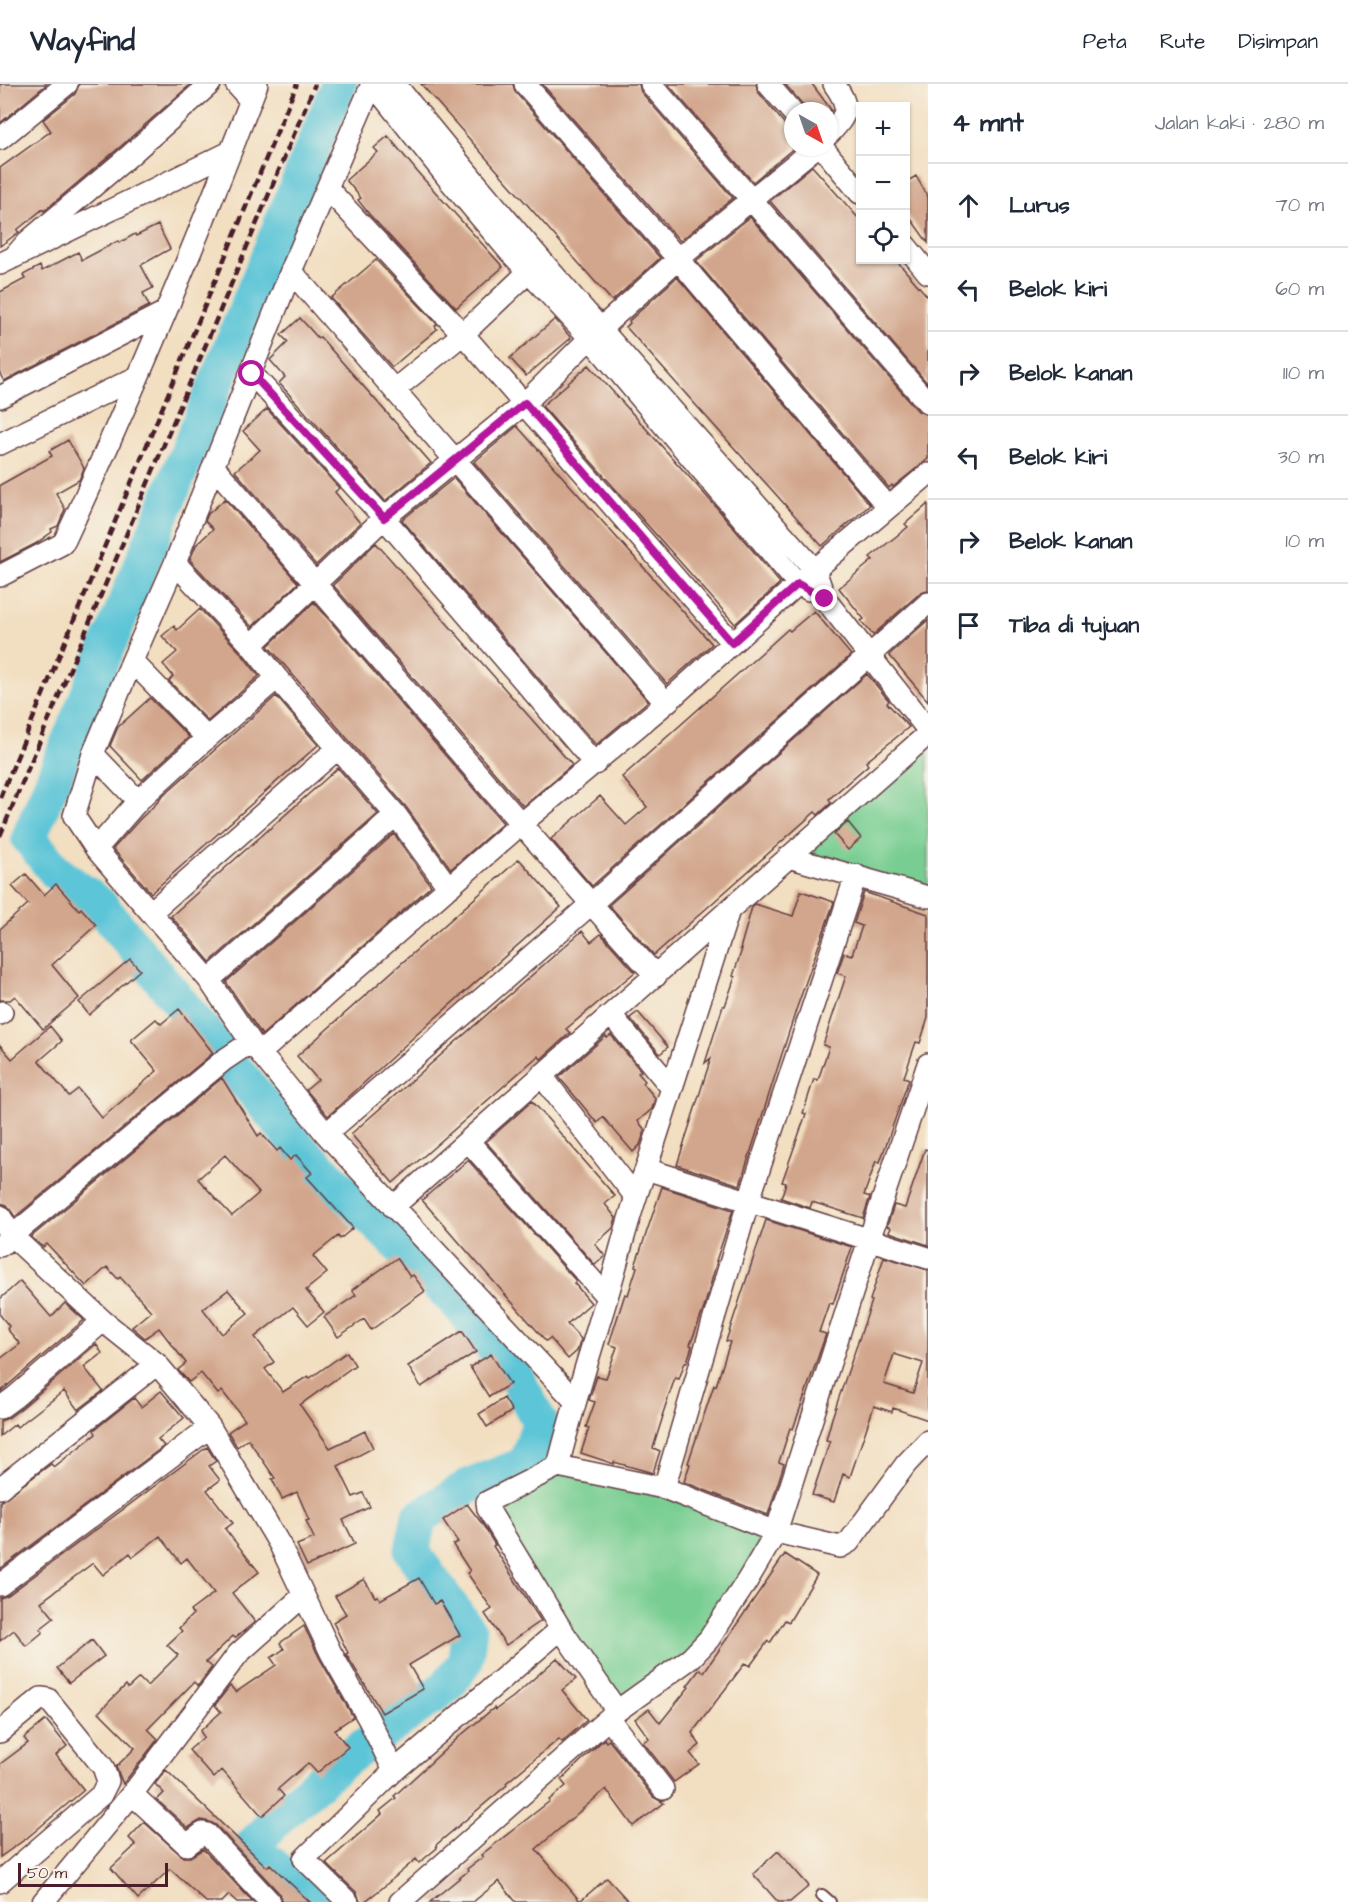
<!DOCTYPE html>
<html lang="id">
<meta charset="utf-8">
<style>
:root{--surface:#fff;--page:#f6f6f7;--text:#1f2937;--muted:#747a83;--line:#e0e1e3}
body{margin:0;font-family:"Architects Daughter",sans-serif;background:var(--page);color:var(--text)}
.controls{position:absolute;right:18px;top:18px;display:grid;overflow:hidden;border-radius:0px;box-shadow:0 2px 4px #0004}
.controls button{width:54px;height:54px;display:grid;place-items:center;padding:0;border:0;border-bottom:2px solid var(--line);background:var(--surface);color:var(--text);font:30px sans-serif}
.compass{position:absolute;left:784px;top:18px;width:54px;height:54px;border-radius:50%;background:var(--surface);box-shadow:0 2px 4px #0004;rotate:140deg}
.scale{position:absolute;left:18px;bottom:15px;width:150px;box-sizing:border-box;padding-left:6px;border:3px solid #4a1f2b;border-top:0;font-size:16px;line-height:21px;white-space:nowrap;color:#4a1f2b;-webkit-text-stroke:4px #f7f3e8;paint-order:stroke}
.stop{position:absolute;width:18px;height:18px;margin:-14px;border:4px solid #b5179e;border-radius:50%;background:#fff}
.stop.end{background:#b5179e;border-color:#fff;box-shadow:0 2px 6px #0008}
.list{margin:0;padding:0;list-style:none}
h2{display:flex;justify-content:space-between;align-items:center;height:78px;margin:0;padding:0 24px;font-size:26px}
h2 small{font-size:20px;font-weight:400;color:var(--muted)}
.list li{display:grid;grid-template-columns:39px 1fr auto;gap:18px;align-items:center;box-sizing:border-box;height:84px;padding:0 24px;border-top:2px solid var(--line)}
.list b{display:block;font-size:22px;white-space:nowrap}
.list em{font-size:20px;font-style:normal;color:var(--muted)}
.icon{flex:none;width:33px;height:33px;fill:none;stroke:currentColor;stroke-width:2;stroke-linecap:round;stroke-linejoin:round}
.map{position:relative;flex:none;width:928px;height:1818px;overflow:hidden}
header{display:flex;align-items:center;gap:36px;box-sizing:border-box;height:84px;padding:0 30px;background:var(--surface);border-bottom:2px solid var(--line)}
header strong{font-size:28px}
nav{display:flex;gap:33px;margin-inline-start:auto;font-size:21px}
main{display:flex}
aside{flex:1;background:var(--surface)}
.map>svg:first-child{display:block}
</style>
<header>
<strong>Wayfind</strong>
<nav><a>Peta</a><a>Rute</a><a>Disimpan</a></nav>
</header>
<main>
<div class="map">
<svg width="928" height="1818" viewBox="0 0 928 1818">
<rect width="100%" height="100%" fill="#f7f3e8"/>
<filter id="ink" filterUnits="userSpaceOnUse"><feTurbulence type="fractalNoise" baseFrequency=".0167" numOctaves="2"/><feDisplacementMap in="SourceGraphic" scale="12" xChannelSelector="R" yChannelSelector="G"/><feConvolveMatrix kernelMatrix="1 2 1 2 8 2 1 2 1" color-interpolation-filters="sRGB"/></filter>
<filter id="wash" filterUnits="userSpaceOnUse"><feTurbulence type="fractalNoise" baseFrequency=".008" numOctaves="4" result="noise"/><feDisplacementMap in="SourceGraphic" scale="24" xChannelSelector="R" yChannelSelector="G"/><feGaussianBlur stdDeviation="1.35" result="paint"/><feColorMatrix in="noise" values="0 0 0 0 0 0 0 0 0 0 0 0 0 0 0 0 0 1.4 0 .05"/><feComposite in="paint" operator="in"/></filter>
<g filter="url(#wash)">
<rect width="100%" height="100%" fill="#f2dec0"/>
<path fill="#78ce92" stroke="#61765e" stroke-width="1.5" d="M928,650V813L788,773Z
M560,1385L663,1412L770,1450L691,1571L619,1623L489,1418Z"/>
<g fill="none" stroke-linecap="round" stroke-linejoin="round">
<path stroke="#5cc5d7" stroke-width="36" d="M317,1818L251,1763L280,1732L338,1681L447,1602L465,1578L469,1548L412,1468L419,1434L467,1403L526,1380L540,1338L514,1290L459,1221L300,1064L99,820L56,788L29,754L339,0"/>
</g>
<g id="blocks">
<path fill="#d2a68c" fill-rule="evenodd" d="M0,0H47L0,39Z
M79,0H191L120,63L44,127L43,125L17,146L19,148L0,162V84L51,47L43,36L75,10Z
M421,0H513L515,8L660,174L612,217Z
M542,0H639L641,8L733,114L680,157Z
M668,0H756L758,8L793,50V63H795L753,98Z
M785,0H812L832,27H806L803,21Z
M388,52L420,91L503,183L456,224L369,130L358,116L361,114L346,96L378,68L374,64Z
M812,82L861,137V176H896L928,213V300L770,117Z
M916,92L928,113V159L906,128V98Z
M750,133L918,327L928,331V375L893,403L892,401L889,404L696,177Z
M158,141L170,165L141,181L153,204L143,209L149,222L4,297L0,290V208L25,195L23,191L40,182L42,187L78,168L82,176L118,157L119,159L135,150L136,152Z
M376,176L437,240L435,242L437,245L392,283L331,214Z
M677,193L870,421L822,462L626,243L630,239L629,237Z
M300,234L318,254L320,253L431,379L385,417L279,299L285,293L270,276L288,258L281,251Z
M555,235L571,254L526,292L510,274Z
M589,281L717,424L780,499L735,540L542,322Z
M267,325L339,404L335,408L360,439L316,481L235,387L260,366L243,347Z
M517,342L712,560L667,600L474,378Z
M68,356L84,384L79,396L56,409L65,425L58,442L51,445L52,448L35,460L0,478V401L52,372L49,367Z
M454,394L648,617L596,661L402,436Z
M225,415L298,499L252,543L190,476L196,461L213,445L205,437L208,430Z
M928,420V507L920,509L873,551L861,537L864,535L839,504L873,476L870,473L908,443L905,440Z
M376,459L572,681L523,722L333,501Z
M314,518L503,739L451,785L406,723L268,562Z
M200,525L241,569L259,592L208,637L169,597L173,592L163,580L177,568L162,552L174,542L177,546Z
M814,527L851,571L592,802L551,755L600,712L626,741L647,723L622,693L767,564L788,545L790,547Z
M928,536V617L889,571Z
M867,590L889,617L887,619L909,643L866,678L868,681L829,715L831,719L818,731L815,728L654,871L609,821Z
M276,612L318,661L151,809L113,765L140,735L160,716L159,715Z
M150,614L189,653L142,696L110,662L118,643Z
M338,684L378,730L210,878L171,832Z
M848,738L861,754L848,766L834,750Z
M394,750L431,802L262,951L226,898Z
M519,775L561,823L416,951L328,1032L306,1006L318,996L297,972Z
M26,790L44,811L56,800L79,826L81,824L96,841L52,881L79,914L43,945L15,912L10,916H0V845L28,820L12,802Z
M801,807L834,818L796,926L740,1101L677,1081L711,974L705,979L723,922H725L735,893L733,892L742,865H740L752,823L755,820L793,832Z
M864,808L928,830V934L920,959L916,958L904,993L909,995L880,1078L876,1077L864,1111L870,1113L863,1134L812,1118L810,1124L781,1114L786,1099L782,1098L806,1030L803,1029L814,995L818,996L829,963L823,961L846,892L837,889L844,869L852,871L862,842L854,839Z
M582,847L591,858L601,850L635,888L566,945L570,949L541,975L538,972L393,1099L351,1050Z
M130,875L140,886L89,931L79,918Z
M179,925L213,969L15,1133L7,1121L0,1119V961L12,975L50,942L62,957L39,977L69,1012L78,1005L102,1034L157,987L131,956L156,935L161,940Z
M638,928L668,963L660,970L630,934Z
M611,951L641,987L638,989L645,997L643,999L655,1014L652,1025L638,1037L645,1046L640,1061L633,1068L603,1033L597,1039L559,993L606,952L607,954Z
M222,994L258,1052L261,1049L277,1067L280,1064L290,1076L296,1071L312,1089L307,1093L353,1144L340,1155L338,1152L313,1172L327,1189L306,1206L324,1228L308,1241L293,1223L255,1253L274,1278L265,1285L283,1308L308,1292L310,1294L347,1268L355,1281L300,1321L330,1364L365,1347L373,1364L338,1382L353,1413L363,1409L370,1423L343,1436L355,1460L307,1482L297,1461L314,1454L306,1437L309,1436L297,1408L282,1415L272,1395L275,1394L248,1355L237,1363L228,1348L245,1336L222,1307L218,1310L201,1289L189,1298L178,1286L186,1279L159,1244L145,1254L132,1243L151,1227L120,1193L118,1195L107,1183L86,1202L47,1160L43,1163L31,1153ZM225,1071L259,1109L232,1132L198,1095ZM228,1206L248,1229L222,1250L203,1225Z
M532,1017L615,1112L605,1120L616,1134L613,1144L595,1160L605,1172L595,1181L486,1058Z
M925,1065L928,1066V1161L889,1148L891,1144L887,1142L894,1121L905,1124Z
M468,1076L576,1197L574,1199L591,1219L567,1240L581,1255L577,1267L568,1275L550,1254L546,1257L422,1116Z
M662,1103L733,1126L716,1177H717L704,1224L690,1261L692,1262L687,1278H685L679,1295L675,1294L662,1332H663L653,1364L660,1367L653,1389L614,1378V1380L581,1369L589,1344L586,1343L595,1318L589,1316L597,1292L606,1294L617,1263L609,1260L625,1210L628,1211L637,1183L635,1182Z
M766,1136L852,1163L833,1220L829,1219L819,1248L826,1250L793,1345L790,1344L779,1378L784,1380L768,1431L684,1398L690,1380L688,1379L714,1301L716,1302L730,1258L726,1257Z
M884,1173L928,1186V1336L893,1324L892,1328L874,1322L850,1393L843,1390L834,1418L812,1411L830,1357L826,1356L832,1334L872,1217L870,1216ZM894,1270L923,1279L913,1309L884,1300Z
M397,1174L410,1193L413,1191L425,1207L371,1246L364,1235L338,1253L324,1233L356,1211L352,1206Z
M20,1197L51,1233L65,1219L84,1236L0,1308V1275L20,1260L7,1245L9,1242L0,1231V1215Z
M462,1247L476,1268L421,1303L408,1282Z
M96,1260L102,1269L84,1283L103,1307L78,1326L64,1307L17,1343L15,1340L0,1352V1337L8,1334L23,1323Z
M491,1270L510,1300L489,1313L470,1283Z
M161,1307L184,1334L158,1355L164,1362L0,1485V1418L51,1380L54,1383L96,1350L94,1346L134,1314L141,1323Z
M504,1314L512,1327L487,1343L479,1330Z
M207,1363L216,1377L209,1382L220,1396L207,1406L233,1439L225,1445L259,1488L232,1509L255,1538L235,1554L233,1552L206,1578L212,1583L198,1602L194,1598L148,1645L158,1655L123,1700L116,1683L135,1664L99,1628L126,1601L128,1604L139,1594L147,1602L178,1571L167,1561L182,1547L179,1544L193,1530L190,1527L214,1509L187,1474L181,1479L160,1452L133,1473L130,1469L103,1491L93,1479L41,1518L54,1534L40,1545L43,1548L26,1562L14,1546L0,1557V1514L8,1511Z
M467,1420L483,1441L495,1461L493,1462L541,1537L506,1561L485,1530L492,1525L467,1489L470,1487L453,1461L458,1458L443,1436Z
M785,1470L817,1491L789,1538L785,1536L770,1559L768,1557L750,1582L745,1579L692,1649L700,1661L690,1669L699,1680L674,1698L643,1658L649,1654L635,1635L649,1625L660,1639L689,1603L687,1602L700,1585L704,1588Z
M419,1494L434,1520L440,1517L460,1551L409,1581L423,1605L382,1629L346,1570L348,1569L333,1538L346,1530L335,1512L364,1495L375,1513L378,1512L380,1516Z
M304,1542L320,1575L353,1633L334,1646L348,1663L317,1689L308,1679L278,1705L284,1712L262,1732L222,1686L214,1694L189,1666L204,1653L200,1647L221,1628L215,1621L230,1602L236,1608L276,1581L271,1574L284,1565L280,1559Z
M92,1556L104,1572L69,1599L57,1584Z
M557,1574L576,1595L562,1606L587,1636L562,1658L559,1655L506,1699L507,1701L436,1761L437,1764L419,1779L416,1775L381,1805L364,1818H360L357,1809L326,1779L382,1730L380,1727L396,1714L394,1712L460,1652L494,1624L495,1626L513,1613Z
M46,1636L67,1662L56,1671L84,1706L27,1754L0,1773V1680L28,1659L24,1654Z
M604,1655L606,1658L609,1656L653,1713L664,1719L633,1742L606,1705L536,1765L580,1817L607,1794L629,1818H516L499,1797L473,1818H430L468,1787L467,1785L483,1773L481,1771L550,1717L549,1716L566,1702L561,1696Z
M166,1686L267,1783L270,1780L310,1818H282L279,1809L216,1741L210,1738L201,1736L188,1744L157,1716L164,1709L155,1700Z
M144,1738L183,1773H190L203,1765L253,1818H237L229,1811L222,1818H206L170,1785L138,1815L111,1784L136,1761L129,1754Z
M778,1767L809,1802L790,1818H778L753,1790Z"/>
</g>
</g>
<g filter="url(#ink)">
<use href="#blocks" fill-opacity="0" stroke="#633c41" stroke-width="1.5"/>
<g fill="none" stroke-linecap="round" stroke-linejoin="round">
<defs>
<path id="lane" d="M822,1811L830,1818"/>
<path id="street" d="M236,0L250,16
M372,0L291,187L175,479L132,577L93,670L74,732L96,765L209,896L251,958L326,1050L575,1317
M373,0L450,97L508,166L590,254L798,500L809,506
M395,0C529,167 672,327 815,486L825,515L928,646
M525,0L678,175L888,423
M651,0L928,319
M768,0L793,29
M829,50C848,30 851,24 834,0
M0,55L67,0
M822,63L860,109
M327,104L463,250L732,559
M906,162L928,189
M14,173L27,158L128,73L210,0
M0,180L228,69
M291,187L666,619
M252,290L384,434L595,680
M394,306L463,250L538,179
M0,313L165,228
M0,360L137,293
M214,383C362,552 505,726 656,892
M175,479L251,561L277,594L396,731L449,804
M0,492L62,460L65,456C135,306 198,154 257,0
M251,561L384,434L525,319L590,254L678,175L816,63
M132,577L207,654
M93,670L138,717
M96,765L138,717L207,654L277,594
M788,773L928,813
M151,828L338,664
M209,896L396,731
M0,930L2,928
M611,931L671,1003
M260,969L521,740L666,619L798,500L928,390
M541,991L635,1112
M326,1050L591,820L928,519
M469,1058L607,1213
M646,1085L928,1174
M393,1123L928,650
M0,1132L12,1152L103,1237L157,1280L210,1343L280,1461L331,1569L368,1634L394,1687
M0,1162L224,976L251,958
M0,1324L15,1313L103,1237
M558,1382C572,1325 590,1270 607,1213C620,1170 629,1127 646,1085L729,826
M0,1404L157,1280
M664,1404L748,1119L856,791
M0,1501L210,1343
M617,1627L561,1545L488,1425L487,1418L558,1382L664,1404L776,1448L840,1463L849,1458L906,1380L928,1357
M609,1635L663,1705
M0,1648L41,1614L48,1615L103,1683L108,1697L101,1711L0,1798
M132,1710L187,1761L203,1749L207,1750L270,1818
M43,1818L132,1710L238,1570L303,1512
M348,1818L304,1775L394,1687L561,1545
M400,1818L617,1627L691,1574L709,1555L747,1497L776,1448L869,1156L928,980"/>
</defs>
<use href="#lane" stroke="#633c41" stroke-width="14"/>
<use href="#street" stroke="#633c41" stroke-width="24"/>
<use href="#lane" stroke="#fff" stroke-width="10"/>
<use href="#street" stroke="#fff" stroke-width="21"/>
<path stroke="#4a1f2b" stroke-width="4.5" stroke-dasharray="9 4.5" stroke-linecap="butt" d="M0,714L297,0
M0,752L315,0"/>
</g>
</g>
<g fill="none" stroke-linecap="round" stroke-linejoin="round" filter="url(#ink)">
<path stroke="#b5179e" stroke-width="8" d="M252,290L384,434L525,319L732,559L798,500L825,515"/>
</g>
</svg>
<div class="controls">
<button>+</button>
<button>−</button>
<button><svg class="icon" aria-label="locate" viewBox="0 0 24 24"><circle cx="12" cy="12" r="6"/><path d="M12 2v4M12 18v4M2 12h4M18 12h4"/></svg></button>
</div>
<svg class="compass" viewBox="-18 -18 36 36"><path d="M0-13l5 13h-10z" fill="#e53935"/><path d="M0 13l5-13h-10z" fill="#747a83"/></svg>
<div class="scale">50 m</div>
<div class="stop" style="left:252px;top:290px"></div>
<div class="stop end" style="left:825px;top:515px"></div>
</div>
<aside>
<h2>4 mnt<small>Jalan kaki · 280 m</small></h2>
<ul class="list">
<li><svg class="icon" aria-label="ahead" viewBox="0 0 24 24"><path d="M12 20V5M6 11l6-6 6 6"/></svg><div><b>Lurus</b></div><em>70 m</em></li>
<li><svg class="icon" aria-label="left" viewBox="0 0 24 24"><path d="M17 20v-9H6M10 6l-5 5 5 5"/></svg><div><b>Belok kiri</b></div><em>60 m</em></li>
<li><svg class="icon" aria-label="right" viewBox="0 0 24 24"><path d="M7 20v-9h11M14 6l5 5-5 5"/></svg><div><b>Belok kanan</b></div><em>110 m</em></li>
<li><svg class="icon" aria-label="left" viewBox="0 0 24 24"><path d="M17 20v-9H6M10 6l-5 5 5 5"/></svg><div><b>Belok kiri</b></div><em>30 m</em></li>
<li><svg class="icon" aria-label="right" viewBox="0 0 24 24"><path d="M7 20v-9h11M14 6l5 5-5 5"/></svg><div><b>Belok kanan</b></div><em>10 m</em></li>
<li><svg class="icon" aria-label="arrive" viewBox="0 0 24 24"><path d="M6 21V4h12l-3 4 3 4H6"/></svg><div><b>Tiba di tujuan</b></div></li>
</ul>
</aside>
</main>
